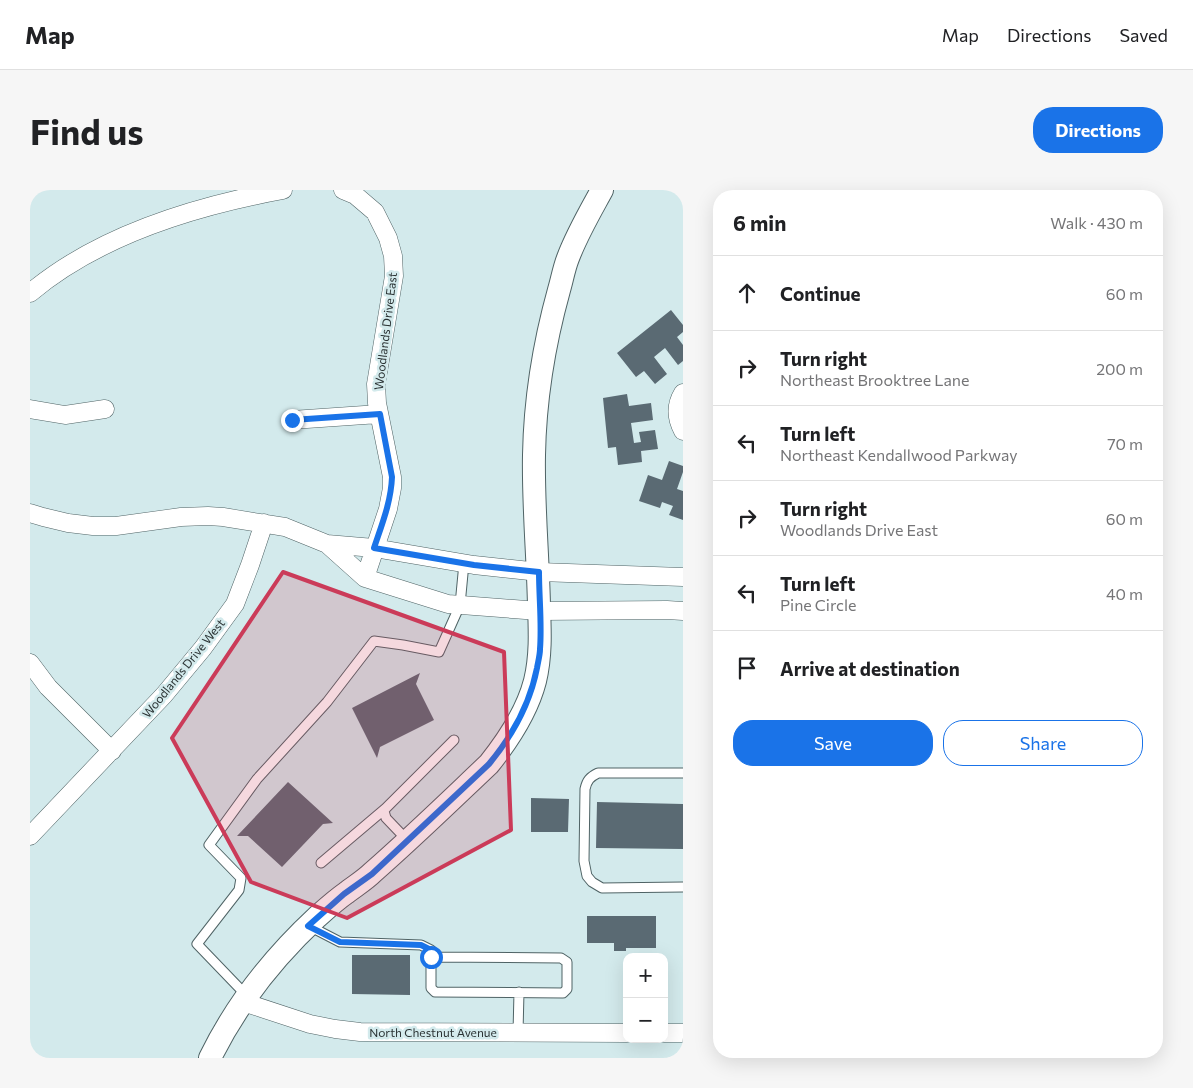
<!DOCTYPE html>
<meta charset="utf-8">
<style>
:root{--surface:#fff;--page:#f6f6f6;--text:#202124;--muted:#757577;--line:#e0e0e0;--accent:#1a73e8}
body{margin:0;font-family:Commissioner,sans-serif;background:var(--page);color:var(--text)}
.controls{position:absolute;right:15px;bottom:15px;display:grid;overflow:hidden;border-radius:10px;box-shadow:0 5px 20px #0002}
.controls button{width:45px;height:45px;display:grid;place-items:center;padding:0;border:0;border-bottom:1px solid var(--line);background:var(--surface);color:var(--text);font:25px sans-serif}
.stop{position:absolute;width:15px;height:15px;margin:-11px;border:4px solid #1a73e8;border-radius:50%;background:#fff}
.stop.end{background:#1a73e8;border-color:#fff;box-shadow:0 1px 5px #0008}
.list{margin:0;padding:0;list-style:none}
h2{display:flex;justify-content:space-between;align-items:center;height:65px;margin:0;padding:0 20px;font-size:21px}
h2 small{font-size:16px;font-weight:400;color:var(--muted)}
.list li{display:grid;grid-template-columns:32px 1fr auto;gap:15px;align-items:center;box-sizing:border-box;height:75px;padding:0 20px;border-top:1px solid var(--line)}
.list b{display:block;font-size:19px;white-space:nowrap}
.list p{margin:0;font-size:16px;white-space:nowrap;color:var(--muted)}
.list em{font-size:16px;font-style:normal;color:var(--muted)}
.actions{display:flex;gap:10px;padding:15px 20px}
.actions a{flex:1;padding:11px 0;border:1px solid var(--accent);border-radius:20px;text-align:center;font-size:18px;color:var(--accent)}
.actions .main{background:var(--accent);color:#fff}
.icon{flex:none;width:28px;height:28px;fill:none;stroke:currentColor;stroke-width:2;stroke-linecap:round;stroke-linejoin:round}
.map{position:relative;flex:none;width:653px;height:868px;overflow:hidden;border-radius:20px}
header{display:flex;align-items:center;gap:30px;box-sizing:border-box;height:70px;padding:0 25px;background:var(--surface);border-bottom:1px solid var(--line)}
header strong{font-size:24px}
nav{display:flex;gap:28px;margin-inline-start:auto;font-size:18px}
.intro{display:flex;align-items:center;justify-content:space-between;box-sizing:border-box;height:120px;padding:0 30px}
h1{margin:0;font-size:35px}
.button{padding:12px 22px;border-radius:20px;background:var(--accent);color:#fff;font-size:18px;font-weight:700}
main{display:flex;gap:30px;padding:0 30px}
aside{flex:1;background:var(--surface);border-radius:20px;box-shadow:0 5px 20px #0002}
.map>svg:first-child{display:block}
</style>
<header>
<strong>Map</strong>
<nav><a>Map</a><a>Directions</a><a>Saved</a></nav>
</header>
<div class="intro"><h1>Find us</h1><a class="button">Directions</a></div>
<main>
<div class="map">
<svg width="653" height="868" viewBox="0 0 653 868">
<rect width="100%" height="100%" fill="#d3eaec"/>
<path fill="#5a6a73" d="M641,120L653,135V142L647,147L653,155V171L648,175L635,158L624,167L637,184L625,194L614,181L606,187L587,163Z
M597,204L599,216L621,213L623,230L601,233L604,253L611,252L609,242L625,240L628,259L611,261L612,272L588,275L586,257L578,258L573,208Z
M639,271L653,276V282L647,299L653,301V330L639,325L643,316L632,312L630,318L609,311L618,285L632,290Z
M390,483L386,494L404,530L350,557L347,568L322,518Z
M258,592L303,633L293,634L252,677L218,646H207Z
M501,608L539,609L538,642H501Z
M567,612L653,614V659L566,658Z
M557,726H626V758H596V761H584V753H557Z
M322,765H380V805L322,804Z"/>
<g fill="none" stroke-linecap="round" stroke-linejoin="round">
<defs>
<path id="service" d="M653,583H568C560,587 557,590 555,599L554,671L557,686L562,692L572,698L653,697
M377,650L356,628L354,621L356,618L424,550
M291,673L356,618
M279,736L310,752L391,755L401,760V798L405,802L533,803L537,799V772L531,768L401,767
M217,806L167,754L209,700L211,688L179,655L227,589L297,512L344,451L373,455L409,462L430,415L434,373
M488,843L489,802"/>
<path id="minor" d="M313,0L325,5L345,22L358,48L363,66L364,86L346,194L347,213L362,287V298L358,319L335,388
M0,103C69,45 165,16 253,0
M653,203C645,216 646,228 653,241
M0,219L35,225L75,219
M262,230L349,224
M0,323L13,327L38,333L63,336H86L151,327L178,326L193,327L255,337L297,354L344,358L444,375L509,382L653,387
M297,354L335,388L418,414L509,421L637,420L653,421
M0,473L18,497L82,561
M0,646L134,505L173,458L205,414L220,375L234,333
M213,812L280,834L305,839L330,842L597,843
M634,843H653"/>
<path id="tertiary" d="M180,868C206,815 244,767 287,727C296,719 306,710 316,703C325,696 335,690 343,682C383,647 421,610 459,574C479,549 497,522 505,491C511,466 510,442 509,416C508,366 503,315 504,265C505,209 514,154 529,100C532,90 534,78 538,68C547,44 560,22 572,0"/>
</defs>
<use href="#service" stroke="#4f6365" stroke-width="11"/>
<use href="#minor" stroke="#4f6365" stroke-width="19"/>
<use href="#tertiary" stroke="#4f6365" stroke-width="24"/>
<use href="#service" stroke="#fff" stroke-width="9"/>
<use href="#minor" stroke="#fff" stroke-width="18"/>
<use href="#tertiary" stroke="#fff" stroke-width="22"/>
</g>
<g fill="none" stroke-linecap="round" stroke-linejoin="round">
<path stroke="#1a73e8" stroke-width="6" d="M262,230L350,224L362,287C361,312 352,334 344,358L444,375L509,382C509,407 512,434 510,459C510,465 508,472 507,478C500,514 483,545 459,574L342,684L314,704L278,736L310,752L391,755L401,760V767"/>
</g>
<path fill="#cb3b59" fill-opacity="0.2" stroke="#cb3b59" stroke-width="4" stroke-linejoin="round" d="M253,382L474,462L481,640L317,728L221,692L142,548Z"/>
<g text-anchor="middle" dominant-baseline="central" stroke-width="5" stroke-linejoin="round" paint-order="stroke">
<g font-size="12" fill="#2b3334" stroke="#d3eaec">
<text transform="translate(355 141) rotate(-83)">Woodlands Drive East</text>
<text transform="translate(153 478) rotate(-51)">Woodlands Drive West</text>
<text x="403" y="842">North Chestnut Avenue</text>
</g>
</g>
</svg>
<div class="controls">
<button>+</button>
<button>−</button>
</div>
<div class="stop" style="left:401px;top:767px"></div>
<div class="stop end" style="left:262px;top:230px"></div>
</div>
<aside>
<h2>6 min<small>Walk · 430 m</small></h2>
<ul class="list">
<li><svg class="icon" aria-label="ahead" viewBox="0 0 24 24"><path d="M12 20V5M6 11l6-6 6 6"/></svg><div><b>Continue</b></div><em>60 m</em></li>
<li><svg class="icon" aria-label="right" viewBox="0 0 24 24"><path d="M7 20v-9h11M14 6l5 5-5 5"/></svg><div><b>Turn right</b><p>Northeast Brooktree Lane</p></div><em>200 m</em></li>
<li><svg class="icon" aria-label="left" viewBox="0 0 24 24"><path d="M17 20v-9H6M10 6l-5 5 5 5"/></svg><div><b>Turn left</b><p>Northeast Kendallwood Parkway</p></div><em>70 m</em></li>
<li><svg class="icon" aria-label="right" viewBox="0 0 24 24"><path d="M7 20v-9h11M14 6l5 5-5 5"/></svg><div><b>Turn right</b><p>Woodlands Drive East</p></div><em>60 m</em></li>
<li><svg class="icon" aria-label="left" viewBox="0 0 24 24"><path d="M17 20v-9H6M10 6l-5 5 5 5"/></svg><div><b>Turn left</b><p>Pine Circle</p></div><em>40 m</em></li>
<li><svg class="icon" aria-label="arrive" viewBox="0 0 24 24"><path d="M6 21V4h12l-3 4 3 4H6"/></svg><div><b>Arrive at destination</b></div></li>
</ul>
<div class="actions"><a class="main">Save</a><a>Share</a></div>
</aside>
</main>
